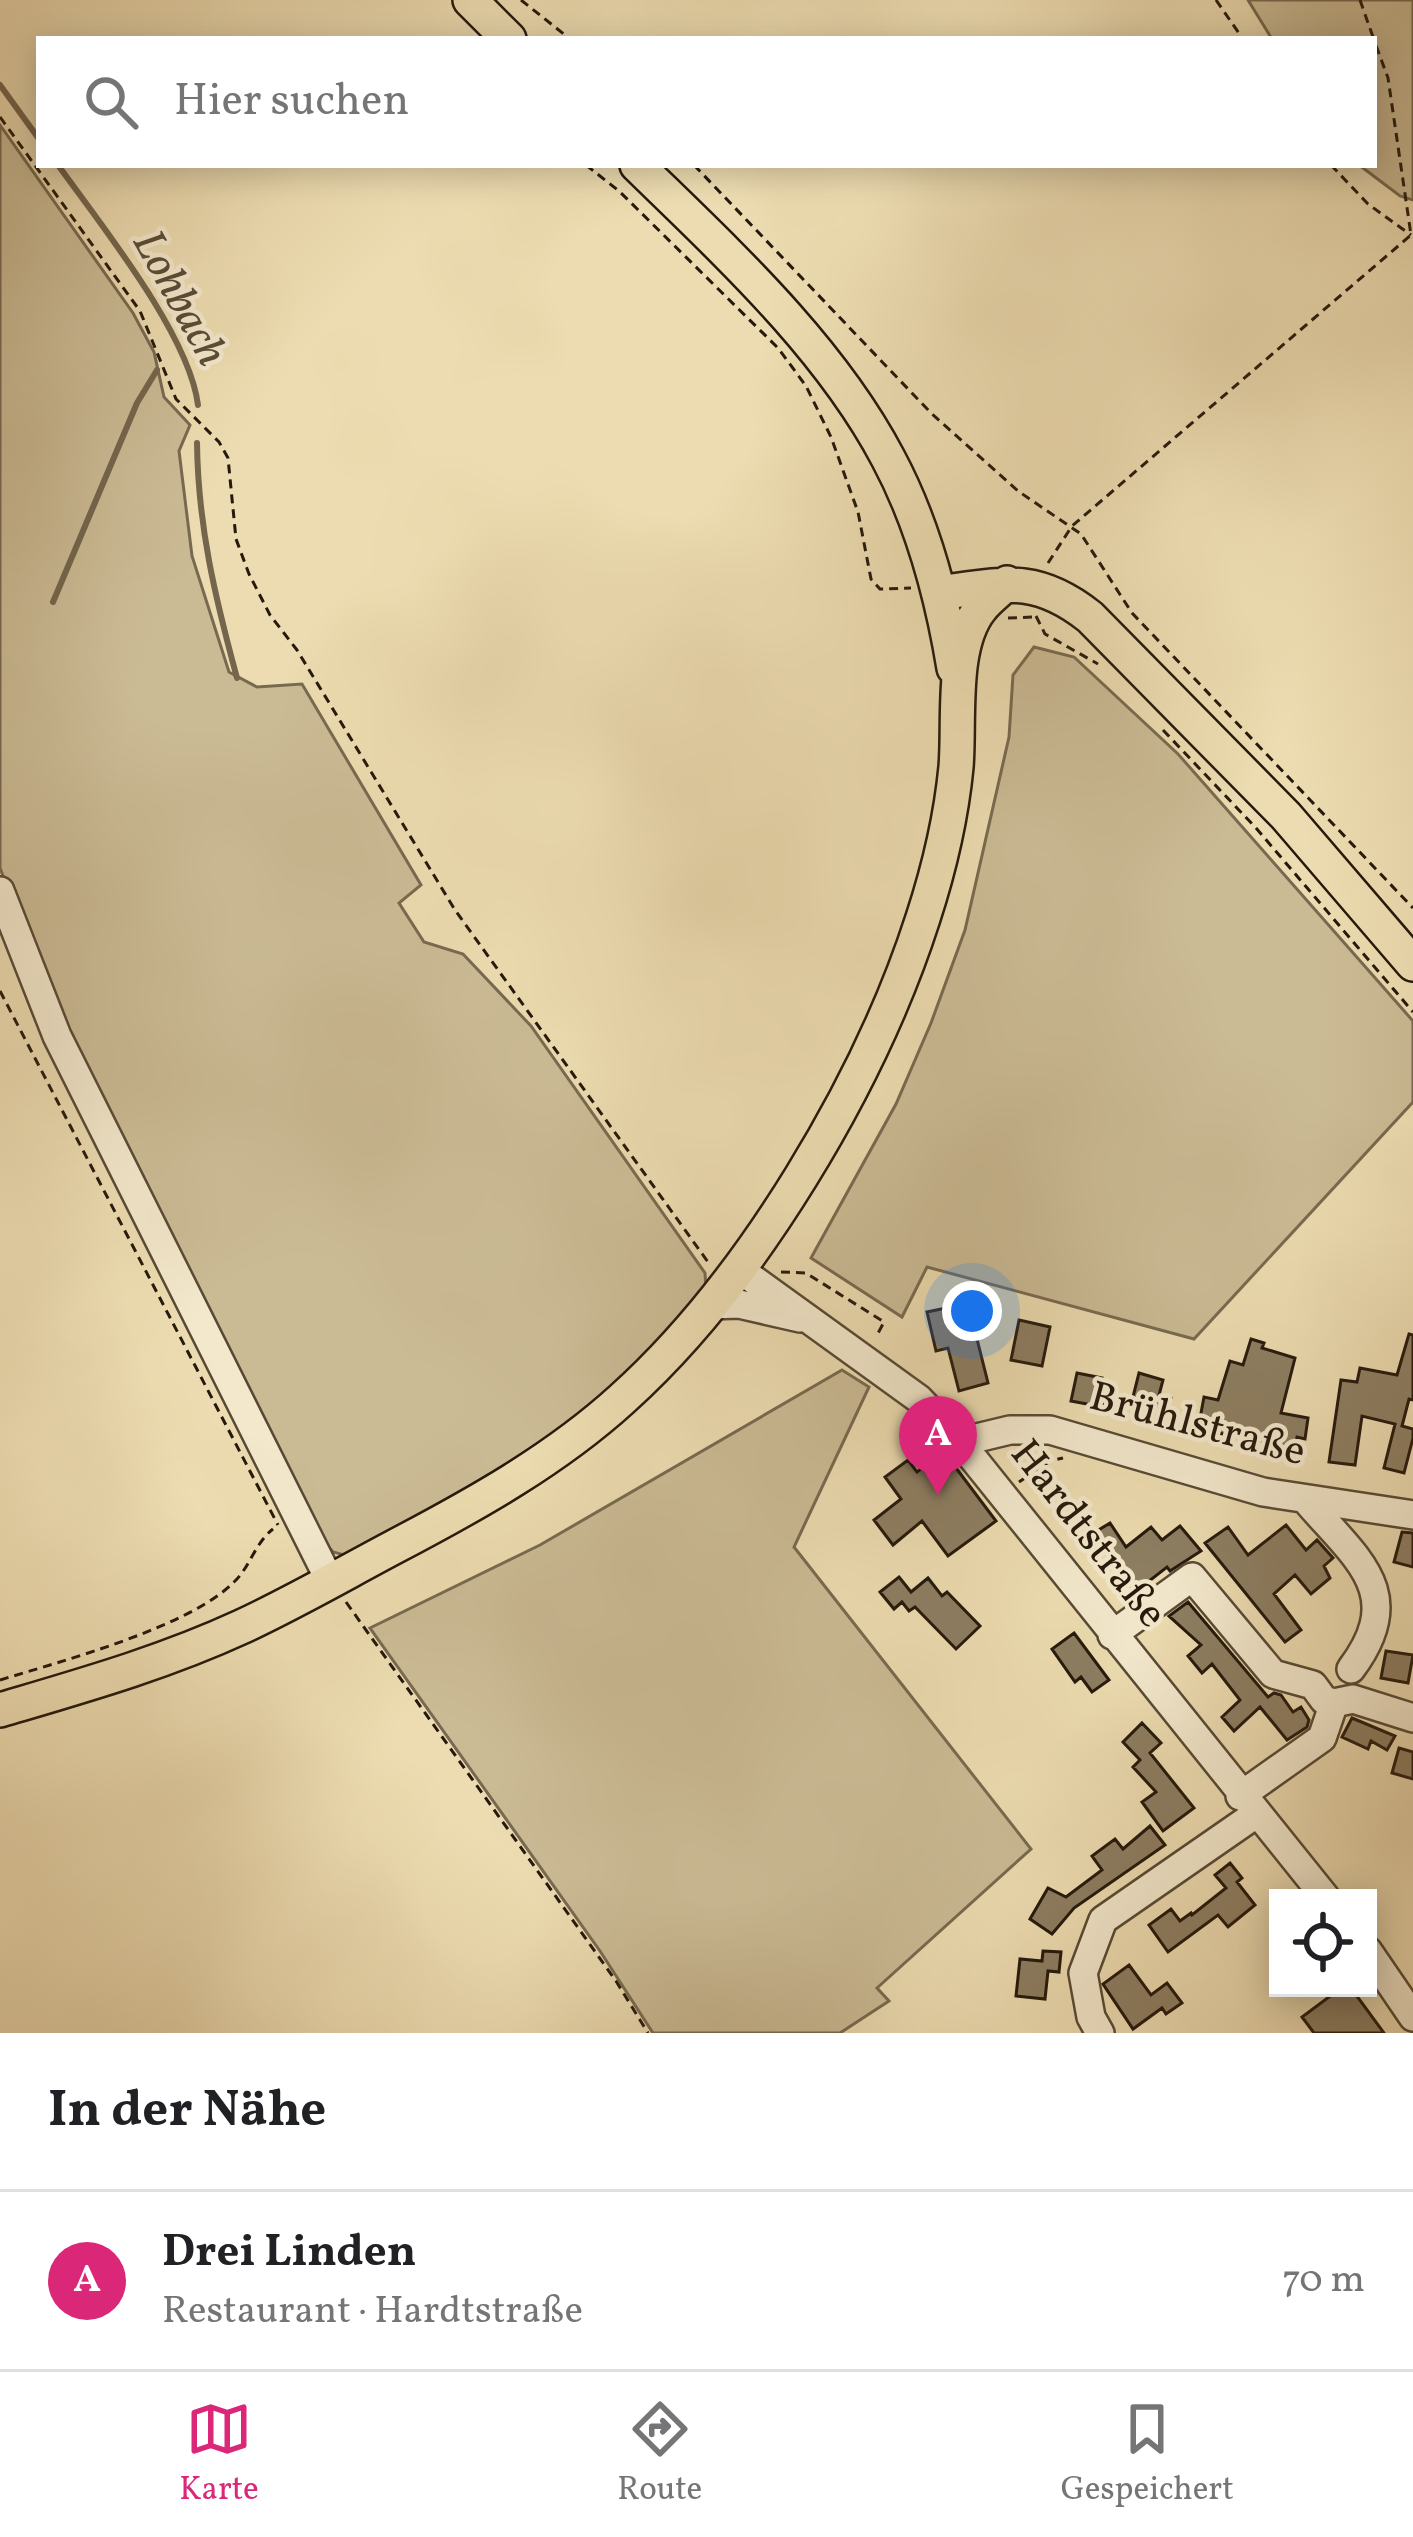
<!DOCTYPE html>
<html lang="de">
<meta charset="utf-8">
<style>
:root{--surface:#fff;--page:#f6f6f6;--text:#202124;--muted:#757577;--line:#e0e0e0;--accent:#db2777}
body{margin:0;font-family:Vollkorn,serif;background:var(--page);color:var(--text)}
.controls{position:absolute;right:36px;bottom:36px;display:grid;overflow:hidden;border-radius:0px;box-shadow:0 6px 30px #0003}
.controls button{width:108px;height:108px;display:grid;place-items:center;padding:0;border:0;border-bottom:3px solid var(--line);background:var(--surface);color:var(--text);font:60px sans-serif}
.you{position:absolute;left:972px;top:1311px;width:42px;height:42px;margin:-30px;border:9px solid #fff;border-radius:50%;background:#1a73e8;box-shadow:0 0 0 18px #1a73e833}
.badge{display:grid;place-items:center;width:78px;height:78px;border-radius:50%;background:var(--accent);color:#fff;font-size:39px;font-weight:700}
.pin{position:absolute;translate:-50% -99px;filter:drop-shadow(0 3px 6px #0008)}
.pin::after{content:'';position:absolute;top:63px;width:42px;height:36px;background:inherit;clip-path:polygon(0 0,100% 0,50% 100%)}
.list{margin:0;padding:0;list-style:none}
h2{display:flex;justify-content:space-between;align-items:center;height:156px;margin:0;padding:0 48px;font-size:51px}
h2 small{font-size:39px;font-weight:400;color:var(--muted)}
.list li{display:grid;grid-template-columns:78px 1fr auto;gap:36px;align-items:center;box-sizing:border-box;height:180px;padding:0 48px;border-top:3px solid var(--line)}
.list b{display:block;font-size:45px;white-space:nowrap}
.list p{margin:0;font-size:39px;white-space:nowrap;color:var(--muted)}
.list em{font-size:39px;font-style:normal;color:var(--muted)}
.icon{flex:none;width:66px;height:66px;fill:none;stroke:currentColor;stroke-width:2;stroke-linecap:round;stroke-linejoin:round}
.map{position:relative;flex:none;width:1413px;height:2033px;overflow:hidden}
.search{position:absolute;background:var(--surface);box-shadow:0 6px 30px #0003;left:36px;right:36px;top:36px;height:132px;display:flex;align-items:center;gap:30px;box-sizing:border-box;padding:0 42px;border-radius:0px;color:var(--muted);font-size:45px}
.sheet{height:336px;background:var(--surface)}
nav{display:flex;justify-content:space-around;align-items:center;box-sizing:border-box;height:168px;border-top:3px solid var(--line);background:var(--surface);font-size:33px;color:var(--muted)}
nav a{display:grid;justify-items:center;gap:6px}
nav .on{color:var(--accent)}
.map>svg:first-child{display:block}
</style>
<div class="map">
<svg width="1413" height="2033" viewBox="0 0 1413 2033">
<rect width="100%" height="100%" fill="#eddcb1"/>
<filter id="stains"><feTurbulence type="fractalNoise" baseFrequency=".00167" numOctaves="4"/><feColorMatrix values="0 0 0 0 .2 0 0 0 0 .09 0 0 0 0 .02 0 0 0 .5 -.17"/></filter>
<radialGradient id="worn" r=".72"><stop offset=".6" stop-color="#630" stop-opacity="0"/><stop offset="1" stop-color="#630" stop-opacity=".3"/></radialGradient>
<path fill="#cbbb95" stroke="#786a50" stroke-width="3" d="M1248,0H1413V200L1400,196L1359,165H1374V39H1272Z
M0,125L133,313L154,352L164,397L190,425L179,451L192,556L229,672L257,687L302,684L421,885L399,903L424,942L463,954L531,1026L705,1273L706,1289L612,1394L544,1446L355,1558L333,1552L318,1535L59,1022L0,868Z
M1034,647L1074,657L1178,754L1413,1021V1102L1194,1339L927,1267L902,1317L811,1258L896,1104L931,1023L965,930L1009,737L1013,675Z
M842,1370L869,1387L794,1547L1031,1849L877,1988L889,2001L840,2033H653L600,1951L370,1628L540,1545Z"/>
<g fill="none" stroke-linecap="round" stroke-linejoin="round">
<path stroke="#74664d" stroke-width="6" d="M0,85L39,139
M58,165C101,225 189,334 198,405
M197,443C198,526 215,597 237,678
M53,602L137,403L157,370"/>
</g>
<path fill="#8d7e62" stroke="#25190c" stroke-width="3" d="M980,1301L986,1319L973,1323L988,1383L959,1391L948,1348L936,1351L927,1312Z
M1019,1320L1050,1327L1042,1366L1011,1360Z
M1409,1334L1413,1335V1400L1409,1399L1402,1426L1413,1429V1438L1404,1473L1384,1468L1395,1424L1362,1416L1355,1465L1329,1462L1341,1380L1357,1382L1360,1368L1397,1375Z
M1251,1339L1264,1343L1262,1348L1295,1358L1281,1413L1308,1418L1305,1439L1297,1437L1294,1448L1198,1429L1204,1397L1218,1400L1230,1361L1243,1365Z
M1077,1373L1102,1378L1100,1390L1106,1391L1103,1407L1071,1401Z
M1139,1373L1163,1380L1159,1395L1171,1398L1164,1422L1148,1418L1150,1410L1131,1405Z
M944,1452L996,1521L948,1556L922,1521L893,1545L874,1520L901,1499L885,1477L908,1460L917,1472Z
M1110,1523L1126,1547L1151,1527L1162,1540L1180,1526L1201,1551L1170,1571L1167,1567L1135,1592L1092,1534Z
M1286,1525L1306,1550L1317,1540L1333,1558L1324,1566L1330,1578L1311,1594L1295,1575L1274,1594L1301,1630L1285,1642L1205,1543L1228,1527L1248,1555Z
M1402,1532L1413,1533V1567L1394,1562Z
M899,1577L911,1592L928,1578L942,1596L947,1592L980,1626L956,1649L915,1607L909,1611L902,1602L894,1609L880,1592Z
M1188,1602L1268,1697L1274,1693L1281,1695L1293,1712L1301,1707L1309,1720L1307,1727L1287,1740L1260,1707L1234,1731L1222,1717L1240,1700L1212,1664L1202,1673L1188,1656L1201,1645L1169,1616Z
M1074,1633L1109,1680L1092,1692L1081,1677L1075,1682L1052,1649Z
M1386,1651L1413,1655L1408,1683L1381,1678Z
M1352,1718L1395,1736L1387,1750L1371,1741L1368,1749L1342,1737Z
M1142,1723L1161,1743L1150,1753L1194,1808L1163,1831L1142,1802L1156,1792L1133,1767L1140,1760L1123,1742Z
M1399,1748L1413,1752V1779L1392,1773Z
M1150,1826L1165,1845L1074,1908L1052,1934L1030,1919L1048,1888L1066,1897L1102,1870L1092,1856L1115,1839L1123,1849Z
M1230,1863L1242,1878L1237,1882L1255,1905L1228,1927L1218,1915L1168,1952L1149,1925L1171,1909L1180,1921L1191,1913L1192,1915L1226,1888L1215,1875Z
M1043,1951L1061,1952L1059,1972L1048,1971L1045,1999L1016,1996L1020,1959L1042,1961Z
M1129,1965L1151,1995L1167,1983L1182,2003L1166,2014L1162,2008L1133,2029L1103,1984Z
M1341,1988H1351L1384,2033H1314L1302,2017Z"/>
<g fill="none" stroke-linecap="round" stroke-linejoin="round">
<defs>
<path id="minor" d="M0,891L57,1036L330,1581
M739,1269L919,1399L960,1442L1326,1898
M710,1305L739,1304L800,1318
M960,1442L1010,1430H1050L1263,1492L1413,1515
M1305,1499C1355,1558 1409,1592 1351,1669
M1112,1635L1192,1577L1273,1674L1313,1685L1324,1700L1334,1703L1353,1699L1413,1718
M1240,1796L1322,1738L1334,1703
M1368,1951L1413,2017
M1100,2033L1091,2017L1083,1973L1103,1920L1256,1814"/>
<path id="major" d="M470,0L509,39
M637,165C727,253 829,346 888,458C923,523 942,595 954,668
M939,593C1003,584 1036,574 1090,617L1286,816L1413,964
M0,1710C81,1686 163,1663 241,1627C293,1603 343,1574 394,1547C474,1505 555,1460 622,1399C751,1283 870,1083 923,918C939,869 951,819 956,767C960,721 950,646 981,608C988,599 999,591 1007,583"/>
</defs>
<use href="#minor" stroke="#574a35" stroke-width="32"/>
<use href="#major" stroke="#25190c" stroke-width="38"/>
<path stroke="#25190c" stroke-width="3" stroke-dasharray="9 6" stroke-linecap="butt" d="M521,0L570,39
M1216,0L1243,39
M1360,0L1373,37
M0,117L140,311L176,399L219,442L228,458L236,539L249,574L270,615L297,650L455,910L708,1262
M586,165L619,191L778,348L806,386L831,437L858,512L871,579L880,589L911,588
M694,165L931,413L1018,491L1081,534L1132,613L1413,908
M1331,165L1368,204L1411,235
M1048,563L1072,526L1411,235L1388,78L1374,40
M1036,616L1045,634L1098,664
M1008,618L1034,617
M1163,730L1256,828L1413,1012
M0,991L278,1525
M781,1272L806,1273L884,1322L876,1337
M1019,1482L1050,1461L1063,1458
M346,1602L616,1981L648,2033
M0,1680C62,1661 190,1627 234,1582C250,1567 255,1543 273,1529"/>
<use href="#minor" stroke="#f3e8cc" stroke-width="27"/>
<use href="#major" stroke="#eddcb1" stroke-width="33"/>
</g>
<g text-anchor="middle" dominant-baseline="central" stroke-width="9" stroke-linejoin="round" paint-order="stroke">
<g font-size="42" fill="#25190c" stroke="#f3e8cc">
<text transform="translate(1197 1426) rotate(15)">Brühlstraße</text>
<text transform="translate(1087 1535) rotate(52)">Hardtstraße</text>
</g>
<g font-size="45" font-style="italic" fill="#5a4d38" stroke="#f3e8cc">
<text transform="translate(178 299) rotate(61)">Lohbach</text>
</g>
</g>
<rect width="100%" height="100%" filter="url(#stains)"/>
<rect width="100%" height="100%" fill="url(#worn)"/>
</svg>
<div class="controls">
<button><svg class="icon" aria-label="locate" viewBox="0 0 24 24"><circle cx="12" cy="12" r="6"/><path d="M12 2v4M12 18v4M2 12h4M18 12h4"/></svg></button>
</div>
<div class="you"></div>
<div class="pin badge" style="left:938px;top:1495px">A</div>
<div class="search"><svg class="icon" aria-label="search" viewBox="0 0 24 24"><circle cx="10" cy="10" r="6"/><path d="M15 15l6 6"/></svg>Hier suchen</div>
</div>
<section class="sheet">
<h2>In der Nähe<small></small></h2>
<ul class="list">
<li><span class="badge">A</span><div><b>Drei Linden</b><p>Restaurant · Hardtstraße</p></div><em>70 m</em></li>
</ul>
</section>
<nav>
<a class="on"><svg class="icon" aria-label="map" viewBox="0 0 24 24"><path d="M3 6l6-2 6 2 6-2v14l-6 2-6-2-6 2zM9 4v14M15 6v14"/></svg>Karte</a>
<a><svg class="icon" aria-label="directions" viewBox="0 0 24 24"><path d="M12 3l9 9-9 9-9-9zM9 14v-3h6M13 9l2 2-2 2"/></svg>Route</a>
<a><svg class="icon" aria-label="saved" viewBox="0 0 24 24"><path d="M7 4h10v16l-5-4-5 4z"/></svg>Gespeichert</a>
</nav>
